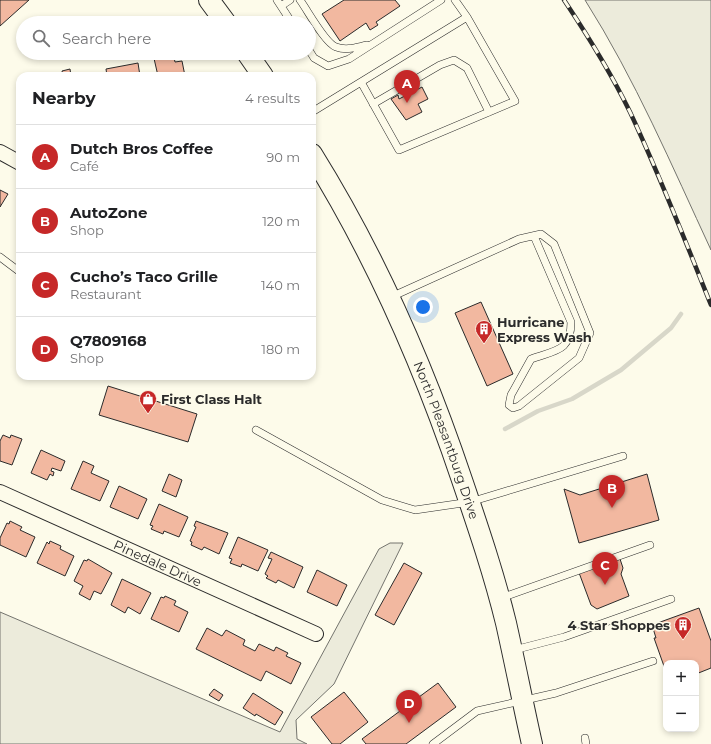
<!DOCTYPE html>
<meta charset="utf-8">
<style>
:root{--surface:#fff;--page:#f6f6f6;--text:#202124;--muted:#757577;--line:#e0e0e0;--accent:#c62828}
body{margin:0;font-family:Montserrat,sans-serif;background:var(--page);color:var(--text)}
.controls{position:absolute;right:12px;bottom:12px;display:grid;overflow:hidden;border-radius:8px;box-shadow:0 2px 6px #0003}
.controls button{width:36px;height:36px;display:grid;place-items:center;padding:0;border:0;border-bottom:1px solid var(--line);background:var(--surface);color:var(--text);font:20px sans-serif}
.you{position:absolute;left:423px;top:307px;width:14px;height:14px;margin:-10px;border:3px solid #fff;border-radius:50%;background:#1a73e8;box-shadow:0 0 0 6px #1a73e833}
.badge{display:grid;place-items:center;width:26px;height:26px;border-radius:50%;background:var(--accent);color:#fff;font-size:13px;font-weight:700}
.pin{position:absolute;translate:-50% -33px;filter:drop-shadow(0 1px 2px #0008)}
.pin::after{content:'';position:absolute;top:21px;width:14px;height:12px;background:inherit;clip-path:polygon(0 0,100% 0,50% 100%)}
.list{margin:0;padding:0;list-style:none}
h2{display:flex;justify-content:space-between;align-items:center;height:52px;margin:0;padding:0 16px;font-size:17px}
h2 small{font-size:13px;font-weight:400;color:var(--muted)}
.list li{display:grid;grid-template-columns:26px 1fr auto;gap:12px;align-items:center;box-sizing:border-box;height:64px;padding:0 16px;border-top:1px solid var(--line)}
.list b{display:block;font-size:15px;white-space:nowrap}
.list p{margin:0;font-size:13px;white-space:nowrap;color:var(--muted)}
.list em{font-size:13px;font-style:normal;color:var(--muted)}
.icon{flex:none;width:22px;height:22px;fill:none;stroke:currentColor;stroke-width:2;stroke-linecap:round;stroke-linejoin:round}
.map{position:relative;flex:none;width:711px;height:744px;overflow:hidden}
.search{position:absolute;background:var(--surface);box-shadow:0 2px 6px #0003;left:16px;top:16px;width:300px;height:44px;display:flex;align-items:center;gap:10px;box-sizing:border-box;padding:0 14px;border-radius:22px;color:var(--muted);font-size:15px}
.panel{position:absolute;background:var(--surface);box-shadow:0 2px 6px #0003;left:16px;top:72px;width:300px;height:308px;border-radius:12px}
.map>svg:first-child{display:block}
</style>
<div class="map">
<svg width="711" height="744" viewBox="0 0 711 744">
<rect width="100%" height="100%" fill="#fdfbea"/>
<path fill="#ecebdb" stroke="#74746e" d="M585,0H711V250C672,166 635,79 585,0Z
M390,543H403L334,684L296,720L297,739L307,744H0V612L280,732L379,549Z"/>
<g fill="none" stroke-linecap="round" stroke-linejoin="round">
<path stroke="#d8d7c9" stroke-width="4.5" d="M505,429L538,411L572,399L621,370L671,328L681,314"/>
</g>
<path fill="#f2b8a0" stroke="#2b2b2b" d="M0,0H29L0,26Z
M344,0H395L400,6L376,22L378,25L370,30L366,23L340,41L322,14Z
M173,53L175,62L182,61L185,76H158L153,54Z
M138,63L140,76H107L106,69Z
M70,69L71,76H63L62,71Z
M422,87L428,99L418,104L422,112L406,120L391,99L398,95L399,99Z
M0,190L8,194L0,207Z
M481,302L513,374L487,386L455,313Z
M108,386L197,414L188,442L99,415Z
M3,435L10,438L11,435L22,439L12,465L0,461V441Z
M41,450L65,461L61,471L52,468L51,471L54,472L53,476L50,474L47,480L31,473Z
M83,461L94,466L91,473L109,481L100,501L71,489Z
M169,474L182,480L176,497L162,491Z
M647,474L659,520L579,543L564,489L580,495Z
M119,486L147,499L138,519L110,507Z
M159,504L188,517L179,537L164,531L163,534L151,529L153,526L150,525Z
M10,521L22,527L20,530L35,537L26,557L0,545V538L7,523L9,524Z
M196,521L228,533L219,554L204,547L202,550L191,545L192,542L190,541L196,527L194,526Z
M238,537L268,550L258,571L242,564L241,567L230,563L232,559L229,558Z
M50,541L61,546L60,549L74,556L65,576L37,563L47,542L49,544Z
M271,552L303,567L294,588L278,580L276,583L266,578L268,576L265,574L272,559L268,558Z
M88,559L112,573L101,594L94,591L90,600L79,594L83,586L74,581L84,560L87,561Z
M620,559L623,568L621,574L629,596L597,609L591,605L578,570Z
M404,563L422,573L394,625L375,615Z
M317,570L347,585L337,606L307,592Z
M122,579L151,593L140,614L128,607L125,613L111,605Z
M165,596L176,601L174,605L188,612L179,632L151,619L161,597L164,598Z
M699,608L711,641V668L696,674V663H666L665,669L654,638H656L652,625Z
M207,628L222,636L226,630L245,640L243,645L255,651L259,644L274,651L276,647L288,653L286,656L301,663L291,684L266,671L261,681L196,649Z
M438,683L456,707L406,744H366L362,739Z
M214,689L223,695L219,701L209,695Z
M344,692L368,722L340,744H332L311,717Z
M253,693L283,712L275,725L256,714L255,716L243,708Z"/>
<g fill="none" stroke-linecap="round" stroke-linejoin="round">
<defs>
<path id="lane" d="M277,0L292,23
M300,0C308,11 325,43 336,47C347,51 357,47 367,45
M281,6L290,0
M309,50L314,58L328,66L349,59L441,0
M361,82L399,150L515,101L467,17
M373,104L440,65L454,60L467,68L489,112
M312,112L467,17L455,0
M0,257L20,272
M391,297L519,239L541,234L554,244L590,333L579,358L519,406L513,408L509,405L511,395L531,359C555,350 571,352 571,322L534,236
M256,430L382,500L415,510L470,502L623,456
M501,598L650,545
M514,650L564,637L671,599
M585,738L586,744
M433,744L477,711L556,693L653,661"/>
<g id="street">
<path d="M0,152L20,163"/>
<path id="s1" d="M0,492L316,634"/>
</g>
<g id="secondary">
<path d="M209,0L226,23"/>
<path d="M247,53L263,76"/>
<path id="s2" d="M312,154C375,255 424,367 462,480C478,527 494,574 506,623C515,663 523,704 532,744"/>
</g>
</defs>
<use href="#lane" stroke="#2b2b2b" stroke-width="8"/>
<use href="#street" stroke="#2b2b2b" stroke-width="16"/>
<use href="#secondary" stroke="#2b2b2b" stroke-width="22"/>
<use href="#lane" stroke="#fdfbea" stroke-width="7"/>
<use href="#street" stroke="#fdfbea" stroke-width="14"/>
<use href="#secondary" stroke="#fdfbea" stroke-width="20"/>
<defs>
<path id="rail" d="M564,0C588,36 611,73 630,112C660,176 685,240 711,305"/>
</defs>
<use href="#rail" stroke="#2b2b2b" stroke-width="4.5"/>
<use href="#rail" stroke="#fdfbea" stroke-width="3" stroke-dasharray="9" stroke-linecap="butt"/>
</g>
<defs>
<symbol id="building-pin" viewBox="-11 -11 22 30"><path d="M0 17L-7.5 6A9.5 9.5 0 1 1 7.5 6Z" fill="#c62828" stroke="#fdfbea"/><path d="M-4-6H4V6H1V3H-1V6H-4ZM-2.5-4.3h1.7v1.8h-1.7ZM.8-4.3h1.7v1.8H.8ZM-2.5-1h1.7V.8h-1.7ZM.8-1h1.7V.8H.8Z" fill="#fff"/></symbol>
<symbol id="shop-pin" viewBox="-11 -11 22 30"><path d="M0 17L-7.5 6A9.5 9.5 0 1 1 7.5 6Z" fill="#c62828" stroke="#fdfbea"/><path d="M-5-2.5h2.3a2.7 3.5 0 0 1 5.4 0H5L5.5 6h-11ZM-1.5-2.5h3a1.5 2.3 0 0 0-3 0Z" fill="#fff"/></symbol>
</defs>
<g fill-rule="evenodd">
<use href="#building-pin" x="474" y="319" width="20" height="27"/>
<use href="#shop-pin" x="138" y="389" width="20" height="27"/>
<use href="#building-pin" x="673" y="615" width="20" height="27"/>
</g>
<g text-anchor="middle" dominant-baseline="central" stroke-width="3" stroke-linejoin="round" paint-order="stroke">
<g font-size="13" font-weight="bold" fill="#2b2b2b" stroke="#fdfbea" text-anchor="start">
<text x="497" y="322">Hurricane<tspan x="497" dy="15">Express Wash</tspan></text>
<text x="161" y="399">First Class Halt</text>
<text x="670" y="625" text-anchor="end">4 Star Shoppes</text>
</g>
<g font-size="13" fill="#2b2b2b" stroke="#fdfbea">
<text stroke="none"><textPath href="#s2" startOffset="317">North Pleasantburg Drive</textPath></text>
<text stroke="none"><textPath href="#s1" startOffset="173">Pinedale Drive</textPath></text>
</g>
</g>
</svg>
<div class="controls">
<button>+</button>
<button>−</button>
</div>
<div class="you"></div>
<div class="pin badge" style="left:407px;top:103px">A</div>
<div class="pin badge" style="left:612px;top:508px">B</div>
<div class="pin badge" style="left:605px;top:585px">C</div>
<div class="pin badge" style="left:409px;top:723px">D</div>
<div class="search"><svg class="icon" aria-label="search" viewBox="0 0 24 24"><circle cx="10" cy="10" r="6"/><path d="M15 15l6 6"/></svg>Search here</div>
<section class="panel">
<h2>Nearby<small>4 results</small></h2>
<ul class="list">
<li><span class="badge">A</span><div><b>Dutch Bros Coffee</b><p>Café</p></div><em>90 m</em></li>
<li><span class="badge">B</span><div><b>AutoZone</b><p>Shop</p></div><em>120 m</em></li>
<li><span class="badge">C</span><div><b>Cucho’s Taco Grille</b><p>Restaurant</p></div><em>140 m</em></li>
<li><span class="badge">D</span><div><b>Q7809168</b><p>Shop</p></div><em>180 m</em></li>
</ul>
</section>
</div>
